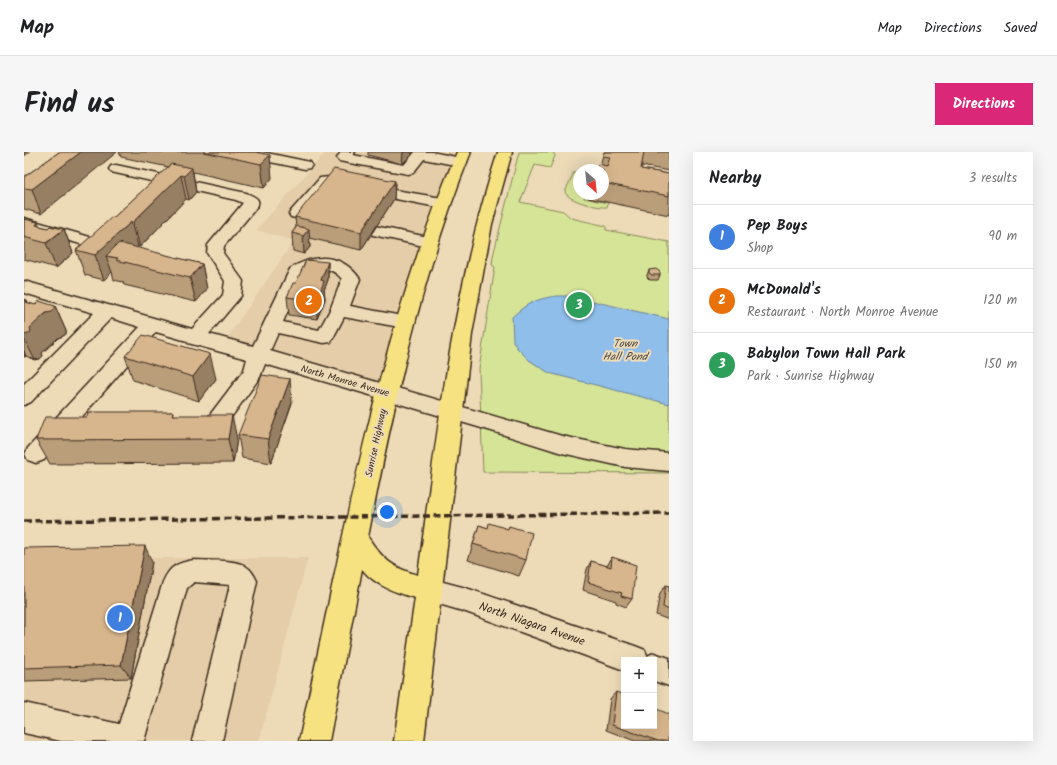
<!DOCTYPE html>
<meta charset="utf-8">
<style>
:root{--surface:#fff;--page:#f6f6f6;--text:#202124;--muted:#757577;--line:#e0e0e0;--accent:#db2777}
body{margin:0;font-family:Kalam,sans-serif;background:var(--page);color:var(--text)}
.controls{position:absolute;right:12px;bottom:12px;display:grid;overflow:hidden;border-radius:0px;box-shadow:0 4px 16px #0002}
.controls button{width:36px;height:36px;display:grid;place-items:center;padding:0;border:0;border-bottom:1px solid var(--line);background:var(--surface);color:var(--text);font:20px sans-serif}
.compass{position:absolute;left:549px;top:12px;width:36px;height:36px;border-radius:50%;background:var(--surface);box-shadow:0 4px 16px #0002;rotate:153deg}
.you{position:absolute;left:363px;top:360px;width:14px;height:14px;margin:-10px;border:3px solid #fff;border-radius:50%;background:#1a73e8;box-shadow:0 0 0 6px #1a73e833}
.badge{display:grid;place-items:center;width:26px;height:26px;border-radius:50%;background:var(--accent);color:#fff;font-size:13px;font-weight:700}
.pin{position:absolute;translate:-50% -50%;border:2px solid #fff;box-shadow:0 1px 4px #0006}
.list{margin:0;padding:0;list-style:none}
h2{display:flex;justify-content:space-between;align-items:center;height:52px;margin:0;padding:0 16px;font-size:17px}
h2 small{font-size:13px;font-weight:400;color:var(--muted)}
.list li{display:grid;grid-template-columns:26px 1fr auto;gap:12px;align-items:center;box-sizing:border-box;height:64px;padding:0 16px;border-top:1px solid var(--line)}
.list b{display:block;font-size:15px;white-space:nowrap}
.list p{margin:0;font-size:13px;white-space:nowrap;color:var(--muted)}
.list em{font-size:13px;font-style:normal;color:var(--muted)}
.map{position:relative;flex:none;width:645px;height:589px;overflow:hidden;border-radius:0px}
header{display:flex;align-items:center;gap:24px;box-sizing:border-box;height:56px;padding:0 20px;background:var(--surface);border-bottom:1px solid var(--line)}
header strong{font-size:19px}
nav{display:flex;gap:22px;margin-inline-start:auto;font-size:14px}
.intro{display:flex;align-items:center;justify-content:space-between;box-sizing:border-box;height:96px;padding:0 24px}
h1{margin:0;font-size:28px}
.button{padding:10px 18px;border-radius:0px;background:var(--accent);color:#fff;font-size:14px;font-weight:700}
main{display:flex;gap:24px;padding:0 24px}
aside{flex:1;background:var(--surface);border-radius:0px;box-shadow:0 4px 16px #0002}
.map>svg:first-child{display:block}
</style>
<header>
<strong>Map</strong>
<nav><a>Map</a><a>Directions</a><a>Saved</a></nav>
</header>
<div class="intro"><h1>Find us</h1><a class="button">Directions</a></div>
<main>
<div class="map">
<svg width="645" height="589" viewBox="0 0 645 589">
<rect width="100%" height="100%" fill="#eddbb8"/>
<filter id="ink" filterUnits="userSpaceOnUse"><feTurbulence type="fractalNoise" baseFrequency=".025" numOctaves="2"/><feDisplacementMap in="SourceGraphic" scale="8" xChannelSelector="R" yChannelSelector="G"/><feConvolveMatrix kernelMatrix="1 2 1 2 8 2 1 2 1" color-interpolation-filters="sRGB"/></filter>
<g filter="url(#ink)">
<path fill="#e4cda8" d="M302,0H440L363,241L198,193L270,89L232,78Z
M0,406H284L235,589H0Z"/>
<path fill="#d6e497" stroke="#88875a" d="M495,0H529L531,4L526,16L511,13L496,50L539,59L547,66L582,74V78L645,90V321L459,320L455,217L471,115L468,113L469,104Z
M550,20H555V42H561L560,46L584,51L583,55C574,56 544,49 541,40Z"/>
<path fill="#8fbeea" stroke="#6d8398" d="M532,144H547L645,167V252L525,221L505,208L493,196L489,189L488,165C503,151 512,147 532,144Z"/>
<g fill="none" stroke-linecap="round" stroke-linejoin="round">
<defs>
<path id="minor" d="M210,0H238L286,10L288,13L286,16L281,17L217,4L212,3Z
M317,0H331L329,3L380,13L391,0H408L441,7L443,10L441,13L436,14L400,7L389,21L384,22L315,9L313,6Z
M92,13L222,41C229,44 239,47 232,56L200,94L199,101L219,129L217,144L185,182L229,194L266,117C290,101 318,101 336,127L326,154L388,166L390,170L388,174L381,176L320,165L307,190L300,191L254,181L246,199L538,284L601,297L645,301V319L601,315L538,301L471,280L241,212L236,225L201,274L193,276L185,274L182,268L220,218L223,207L164,191L163,189L132,180L20,308L12,311L4,308L1,302L4,296L116,175L87,166L7,250L0,253V232L70,161L0,141V129L168,177L199,143L201,129L183,101L184,93L219,51L212,48L87,20L85,17L87,14ZM292,117C303,115 311,119 318,127L306,158L295,178L259,170L279,124Z
M305,25L310,26L312,29L310,32L305,33L283,60L404,85L410,87L412,90L410,93L404,95L267,65L265,62L267,59L296,26Z
M341,33L418,46L423,48L426,51L423,54L418,56L336,40L334,37L336,34Z
M0,66L66,85L68,88L66,91L60,93L0,76Z
M170,408C184,409 210,407 221,414C227,417 230,423 233,429L198,589H168L206,433L170,430L163,436L120,589H37L0,581V551L95,572L139,430C146,414 153,411 170,408Z
M404,426L442,436L611,494L621,498L623,504L630,501L645,506V534L630,529V508H600V518L442,460L395,446L391,438L395,430Z"/>
<path id="highway" d="M433,0H447C396,126 370,252 344,385C358,407 369,416 394,423C413,281 429,137 474,0H488L468,72L448,182L400,589H370L391,446C371,440 352,434 338,417L305,589H275C319,391 352,187 433,0Z"/>
</defs>
<use href="#minor" stroke="#3b2a1e" stroke-width="3"/>
<use href="#highway" stroke="#3b2a1e" stroke-width="3"/>
<use href="#minor" fill="#eddbb8" fill-rule="evenodd"/>
<use href="#highway" fill="#f7e281" fill-rule="evenodd"/>
<path stroke="#3b2a1e" stroke-width="3.5" stroke-dasharray="7 3.5" stroke-linecap="butt" d="M0,369L645,361"/>
</g>
<path fill="#ba9d79" stroke="#3b2a1e" d="M35,0L17,62L0,57V25Z
M95,0H232L248,26L240,36L169,20L172,40L165,48L162,47L116,95L114,94L112,96L178,112L183,137L172,150L100,133L99,130L90,128L88,120L80,128L61,123L52,98L90,65L144,15L97,5Z
M344,0H388V3L378,12L344,3Z
M580,0H645V19L617,14V17L645,22V63L564,46L565,42H579V18L576,13Z
M371,29L370,47L337,98L285,86L286,95L280,102L269,99L268,81L272,75L271,65Z
M0,67L16,74L24,76L40,77L49,101L32,116L0,107Z
M304,110V128L300,138L301,147L293,167L265,163L263,145L272,131Z
M625,118L636,123L634,128H626L623,125V123Z
M0,147L3,148L4,151L11,153L31,154L42,179V182L39,184L34,186L18,201L19,204L16,207L11,208L2,204L0,205Z
M101,204L192,227L175,249L109,228Z
M268,251L247,311L218,306L214,283Z
M149,260L150,263L213,287L209,311L26,312L12,288L63,265Z
M455,373L464,376L484,377L485,374L502,408L495,424L444,408Z
M0,396L128,410L107,526L0,529Z
M588,405L608,447L602,455L592,451V449L559,438L563,417L567,409L583,414Z
M642,433L645,434V468L632,463L636,441Z
M592,540L644,589H611L582,578L586,547Z"/>
<path fill="#977f63" stroke="#3b2a1e" d="M0,0H6L0,4Z
M57,0H93L17,62L8,37Z
M379,0H388V3L378,12Z
M246,3L248,26L240,36L237,12Z
M168,16L172,40L165,48L160,24Z
M157,23L162,47L116,95L109,70Z
M371,29L370,47L337,98V80Z
M14,70L23,91L40,77L49,101L32,116L22,91L12,73Z
M107,70L114,94L98,110L94,106L82,104L88,120L80,128L71,103Z
M285,77L286,95L280,102L279,84Z
M304,110V128L300,138L301,147L293,167V149L297,128Z
M178,112L183,137L172,150L166,126Z
M3,148L13,169L31,154L42,179V182L39,184L34,186L18,201L19,204L16,207L11,208L0,187V183L6,176L2,150Z
M0,199L2,204L0,205Z
M186,202L192,227L175,249L169,225Z
M266,227L268,251L247,311L244,287Z
M208,263L213,287L209,311L204,287Z
M121,394L128,410L107,526L97,513Z"/>
<path fill="#d8b68d" stroke="#3b2a1e" d="M35,0H57L8,37L0,36V25Z
M180,0H232L246,3L237,12Z
M580,0H620L617,17L645,22V44L579,31V18H572L574,12L583,14L586,5L579,4Z
M147,12L168,16L160,24L157,23L109,70H107L71,103L52,98L88,65H90Z
M310,17L371,29L337,80L271,65Z
M0,67L14,70L12,73L24,76L26,74L40,77L22,91L0,85Z
M273,74L285,77L279,84L268,81Z
M95,91L178,112L166,126L92,108L94,106L82,104Z
M282,108L304,110L297,128L300,129L293,149L263,145L269,131H272Z
M632,117L636,120V123H628L625,121V118Z
M0,147L3,148L2,150L11,153L15,149L31,154V157L28,160L22,161L6,176L7,180L4,182L0,183Z
M119,183L186,202L169,225L101,204Z
M238,223L266,227L244,287L214,283Z
M64,260H149L148,263H208L204,287L12,288L21,265H63Z
M465,371L484,377L485,374L508,381L502,408L449,392L455,373L464,376Z
M121,394L97,513L0,516V396Z
M588,405L612,413L608,447L597,444L598,441L564,430L567,409L587,415Z
M642,433L645,434V458L639,455Z
M592,540L600,543V574H630V556L645,562L644,589H634L588,573Z"/>
</g>
<g text-anchor="middle" dominant-baseline="central" stroke-width="4" stroke-linejoin="round" paint-order="stroke">
<g font-size="10" fill="#3b2a1e" stroke="#eddbb8">
<text transform="translate(321 229) rotate(16)">North Monroe Avenue</text>
<text transform="translate(352 291) rotate(-78)">Sunrise Highway</text>
</g>
<g font-size="11" font-style="italic" fill="#4c4847" stroke="#eddbb8">
<text x="601" y="192">Town<tspan x="601" dy="13">Hall Pond</tspan></text>
</g>
<g font-size="12" fill="#3b2a1e" stroke="#eddbb8">
<text transform="translate(508 472) rotate(19)">North Niagara Avenue</text>
</g>
</g>
</svg>
<div class="controls">
<button>+</button>
<button>−</button>
</div>
<svg class="compass" viewBox="-18 -18 36 36"><path d="M0-13l5 13h-10z" fill="#e53935"/><path d="M0 13l5-13h-10z" fill="#757577"/></svg>
<div class="you"></div>
<div class="pin badge" style="left:96px;top:466px;background:#3f7fe0">1</div>
<div class="pin badge" style="left:285px;top:149px;background:#e8710a">2</div>
<div class="pin badge" style="left:555px;top:153px;background:#2e9e5b">3</div>
</div>
<aside>
<h2>Nearby<small>3 results</small></h2>
<ul class="list">
<li><span class="badge" style="background:#3f7fe0">1</span><div><b>Pep Boys</b><p>Shop</p></div><em>90 m</em></li>
<li><span class="badge" style="background:#e8710a">2</span><div><b>McDonald's</b><p>Restaurant · North Monroe Avenue</p></div><em>120 m</em></li>
<li><span class="badge" style="background:#2e9e5b">3</span><div><b>Babylon Town Hall Park</b><p>Park · Sunrise Highway</p></div><em>150 m</em></li>
</ul>
</aside>
</main>
